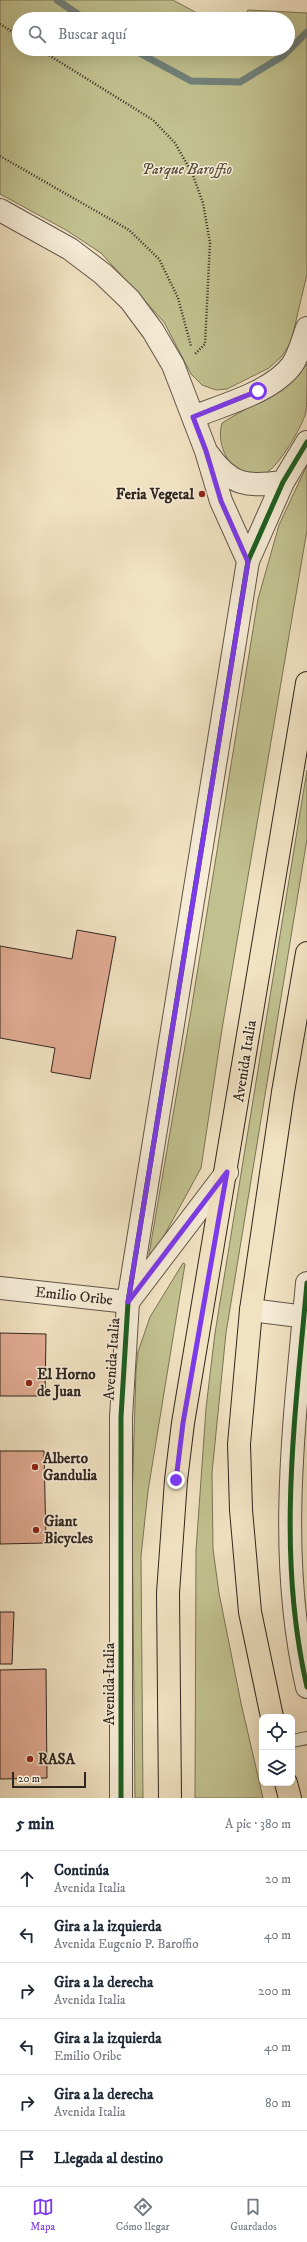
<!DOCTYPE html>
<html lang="es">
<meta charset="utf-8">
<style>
:root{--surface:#fff;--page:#f6f6f7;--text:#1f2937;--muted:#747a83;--line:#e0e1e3;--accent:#7c3aed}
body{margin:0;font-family:"IM FELL DW Pica",serif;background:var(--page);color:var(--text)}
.controls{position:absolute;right:12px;bottom:12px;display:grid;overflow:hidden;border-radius:8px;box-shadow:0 4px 16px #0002}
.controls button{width:36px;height:36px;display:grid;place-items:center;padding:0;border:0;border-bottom:1px solid var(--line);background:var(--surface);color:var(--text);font:20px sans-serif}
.scale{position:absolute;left:12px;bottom:10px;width:74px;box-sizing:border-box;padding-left:4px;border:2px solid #31261f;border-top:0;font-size:11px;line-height:14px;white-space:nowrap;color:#31261f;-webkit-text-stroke:3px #f6ecd7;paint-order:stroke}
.stop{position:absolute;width:12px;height:12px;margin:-9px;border:3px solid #7c3aed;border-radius:50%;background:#fff}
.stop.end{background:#7c3aed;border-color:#fff;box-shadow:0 1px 4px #0008}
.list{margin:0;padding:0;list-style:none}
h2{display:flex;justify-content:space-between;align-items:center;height:52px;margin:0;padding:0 16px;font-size:17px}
h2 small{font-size:13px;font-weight:400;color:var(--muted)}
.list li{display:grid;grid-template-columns:26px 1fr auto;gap:12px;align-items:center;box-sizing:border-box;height:56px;padding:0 16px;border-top:1px solid var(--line)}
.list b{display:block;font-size:15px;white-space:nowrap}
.list p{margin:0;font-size:13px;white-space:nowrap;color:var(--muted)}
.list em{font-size:13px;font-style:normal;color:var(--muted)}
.icon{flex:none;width:22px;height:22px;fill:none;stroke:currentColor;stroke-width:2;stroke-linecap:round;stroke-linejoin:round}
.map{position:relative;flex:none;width:307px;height:1798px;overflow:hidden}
.search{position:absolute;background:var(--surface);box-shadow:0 4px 16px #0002;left:12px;right:12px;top:12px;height:44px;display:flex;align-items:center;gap:10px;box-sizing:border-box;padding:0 14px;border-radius:22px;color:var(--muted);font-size:15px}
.sheet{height:388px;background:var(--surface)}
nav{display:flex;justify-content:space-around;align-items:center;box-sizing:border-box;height:56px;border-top:1px solid var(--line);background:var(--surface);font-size:11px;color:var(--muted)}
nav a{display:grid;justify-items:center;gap:2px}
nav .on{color:var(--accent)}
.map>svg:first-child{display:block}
</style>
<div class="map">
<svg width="307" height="1798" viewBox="0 0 307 1798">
<rect width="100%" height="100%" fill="#f1e2c2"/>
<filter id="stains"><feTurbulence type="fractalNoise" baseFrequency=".005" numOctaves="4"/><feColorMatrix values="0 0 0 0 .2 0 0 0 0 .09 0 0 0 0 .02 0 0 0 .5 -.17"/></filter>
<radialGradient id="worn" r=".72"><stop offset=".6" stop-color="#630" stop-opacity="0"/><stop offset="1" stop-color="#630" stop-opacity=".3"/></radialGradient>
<path fill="#c1c18f" stroke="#797457" d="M0,0H173L208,19H19V49H288V19H243L248,10L307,13V274L291,342L282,356L269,368L227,389L216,390L202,385L191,374L164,322L101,253L66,230L0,194Z
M307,364C307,376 307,401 306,412C302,427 279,466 266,473C237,486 214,449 222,423C252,404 285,392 307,364Z
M307,465V530L222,1029L201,1168L153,1256L150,1257L149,1254L191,1011L258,599L279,525Z
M307,770V839L226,1333L212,1473L213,1549L219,1593L241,1703L263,1798H195L196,1551L206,1408L215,1333Z
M183,1263L185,1264L148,1491L141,1556L143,1798H135L132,1503L136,1370L138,1352L150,1317Z"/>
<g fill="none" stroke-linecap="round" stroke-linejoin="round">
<path stroke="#71817a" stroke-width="7" d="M57,0L85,19
M132,49L191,81L240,82L283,56L307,32"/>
</g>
<path fill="#e2ac94" stroke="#31261f" d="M77,930L116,937L90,1079L51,1072L55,1048L0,1038V946L72,959Z
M0,1333L46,1334L45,1396H0Z
M0,1451H44L46,1543L0,1544Z
M0,1612H14L12,1664H0Z
M46,1669L47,1778L0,1779V1670Z"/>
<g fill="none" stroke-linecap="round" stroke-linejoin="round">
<defs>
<path id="lane" d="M292,1741L307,1738"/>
<path id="street" d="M0,210L70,249L103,274L130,300L153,331L173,365L206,451L221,501L248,561
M193,417C223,405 272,392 292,365C299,355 303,339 307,328
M209,455C231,486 248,487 283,482
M307,1283C295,1418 276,1553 307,1687
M0,1288L128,1302L227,1172
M251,1310L307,1317
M121,1798V1417L128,1302L248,561L283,482L307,442"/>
<path id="primary" d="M272,1717L250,1612L241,1510L239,1444L251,1310L283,1092L307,953
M286,1783L290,1798
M170,1798L168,1593L176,1480L183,1423L307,683"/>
</defs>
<use href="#lane" stroke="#615548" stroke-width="14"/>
<use href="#street" stroke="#615548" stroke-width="24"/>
<use href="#primary" stroke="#31261f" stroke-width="24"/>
<path stroke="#31261f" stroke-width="2.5" stroke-dasharray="1 2" stroke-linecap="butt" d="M0,24L19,36
M39,49L153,120L175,143L192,173L203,203L210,243L205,344L194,355
M0,156L129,230L159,259L178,298L191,346"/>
<use href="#lane" stroke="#f6ecd7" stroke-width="12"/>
<use href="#street" stroke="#f6ecd7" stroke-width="22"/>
<use href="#primary" stroke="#f1e2c2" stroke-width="22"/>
<defs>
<path id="cycleway" d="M307,1283C295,1418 276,1553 307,1687
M121,1798V1417L128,1302L248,561L283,482L307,442"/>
</defs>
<use href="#cycleway" stroke="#f6ecd7" stroke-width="8"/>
<use href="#cycleway" stroke="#1b5e20" stroke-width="5"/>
</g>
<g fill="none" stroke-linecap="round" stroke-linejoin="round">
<path stroke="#7c3aed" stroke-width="5" d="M176,1480L183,1423L227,1172L128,1302L248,562L221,501L206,451L193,417L258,391"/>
</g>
<g fill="#8f2418" stroke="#f6ecd7" stroke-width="1.5">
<circle cx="202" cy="494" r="4"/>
<circle cx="29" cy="1383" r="4"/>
<circle cx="35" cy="1467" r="4"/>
<circle cx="36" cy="1530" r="4"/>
<circle cx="30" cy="1759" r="4"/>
</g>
<g text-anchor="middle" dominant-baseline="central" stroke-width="3" stroke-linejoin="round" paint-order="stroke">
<g font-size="15" font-style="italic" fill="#554d3b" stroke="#f6ecd7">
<text x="187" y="169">Parque Baroffio</text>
</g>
<g font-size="15" font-weight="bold" fill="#31261f" stroke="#f6ecd7" text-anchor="start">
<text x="194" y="494" text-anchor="end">Feria Vegetal</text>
<text x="37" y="1374">El Horno<tspan x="37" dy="17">de Juan</tspan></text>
<text x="43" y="1458">Alberto<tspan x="43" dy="17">Gandulia</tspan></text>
<text x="44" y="1521">Giant<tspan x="44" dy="17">Bicycles</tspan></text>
<text x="38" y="1759">RASA</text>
</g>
<g font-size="15" fill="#31261f" stroke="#f6ecd7">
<text transform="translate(245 1061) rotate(-81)">Avenida Italia</text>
<text transform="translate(74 1296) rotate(6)">Emilio Oribe</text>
<text transform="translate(112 1359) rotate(-86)">Avenida Italia</text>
<text transform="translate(109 1684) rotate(-90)">Avenida Italia</text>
</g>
</g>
<rect width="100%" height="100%" filter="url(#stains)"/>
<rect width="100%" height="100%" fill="url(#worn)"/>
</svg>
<div class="controls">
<button><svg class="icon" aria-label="locate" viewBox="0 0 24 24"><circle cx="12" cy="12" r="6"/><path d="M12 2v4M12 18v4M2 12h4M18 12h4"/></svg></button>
<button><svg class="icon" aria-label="layers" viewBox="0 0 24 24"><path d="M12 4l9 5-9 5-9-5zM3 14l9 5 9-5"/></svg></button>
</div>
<div class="scale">20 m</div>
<div class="stop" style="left:258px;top:391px"></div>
<div class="stop end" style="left:176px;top:1480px"></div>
<div class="search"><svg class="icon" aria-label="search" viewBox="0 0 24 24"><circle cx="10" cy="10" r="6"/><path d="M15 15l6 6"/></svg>Buscar aquí</div>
</div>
<section class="sheet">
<h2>5 min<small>A pie · 380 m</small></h2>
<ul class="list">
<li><svg class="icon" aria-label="ahead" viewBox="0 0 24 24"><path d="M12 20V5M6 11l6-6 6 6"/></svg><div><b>Continúa</b><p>Avenida Italia</p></div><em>20 m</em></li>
<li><svg class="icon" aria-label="left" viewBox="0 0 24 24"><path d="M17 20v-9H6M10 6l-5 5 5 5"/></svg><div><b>Gira a la izquierda</b><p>Avenida Eugenio P. Baroffio</p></div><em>40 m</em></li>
<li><svg class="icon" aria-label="right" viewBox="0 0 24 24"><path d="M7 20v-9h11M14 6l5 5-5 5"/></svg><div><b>Gira a la derecha</b><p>Avenida Italia</p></div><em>200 m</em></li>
<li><svg class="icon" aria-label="left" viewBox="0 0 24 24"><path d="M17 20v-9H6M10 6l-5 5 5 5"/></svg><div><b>Gira a la izquierda</b><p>Emilio Oribe</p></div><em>40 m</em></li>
<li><svg class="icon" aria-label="right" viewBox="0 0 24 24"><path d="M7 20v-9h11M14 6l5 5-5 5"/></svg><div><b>Gira a la derecha</b><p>Avenida Italia</p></div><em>80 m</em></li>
<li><svg class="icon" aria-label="arrive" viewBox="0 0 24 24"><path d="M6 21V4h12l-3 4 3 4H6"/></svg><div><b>Llegada al destino</b></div></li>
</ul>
</section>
<nav>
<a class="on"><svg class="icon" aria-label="map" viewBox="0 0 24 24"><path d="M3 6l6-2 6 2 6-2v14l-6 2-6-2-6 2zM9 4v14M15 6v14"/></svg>Mapa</a>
<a><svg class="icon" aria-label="directions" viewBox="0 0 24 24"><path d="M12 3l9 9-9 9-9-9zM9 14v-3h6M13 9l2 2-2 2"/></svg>Cómo llegar</a>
<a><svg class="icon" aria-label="saved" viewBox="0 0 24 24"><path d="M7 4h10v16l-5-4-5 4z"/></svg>Guardados</a>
</nav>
